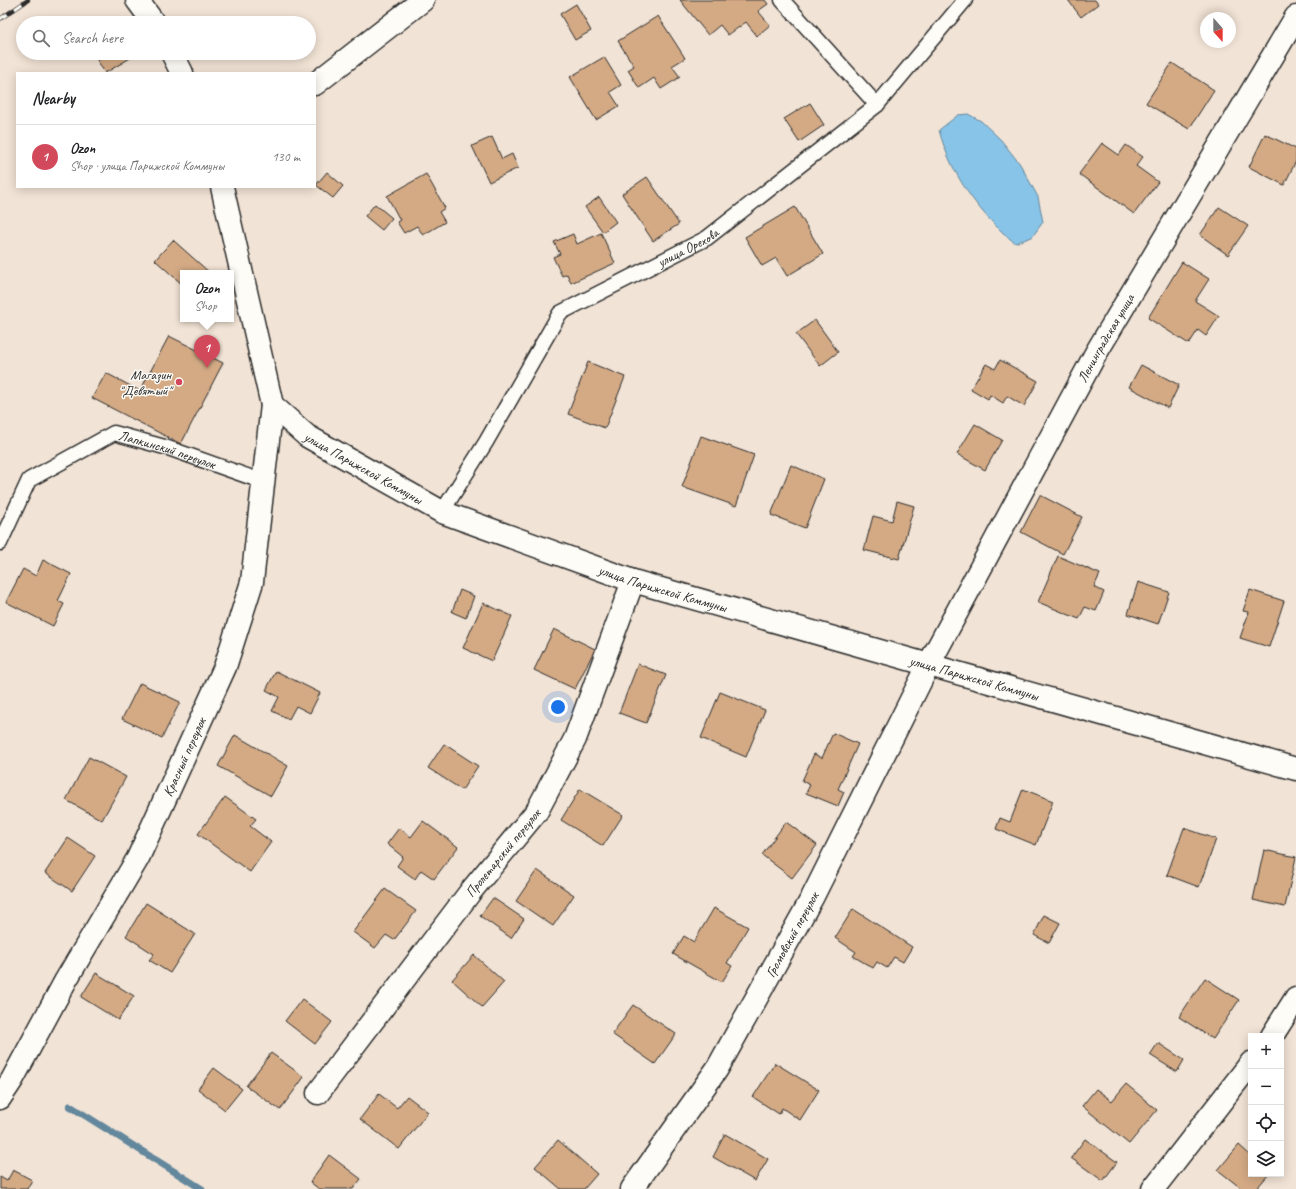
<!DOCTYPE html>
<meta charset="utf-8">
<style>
:root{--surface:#fff;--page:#f2f2f2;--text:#202124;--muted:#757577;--line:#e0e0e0;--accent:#d1495b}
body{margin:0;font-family:Caveat,sans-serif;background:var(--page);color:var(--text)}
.controls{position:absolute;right:12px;bottom:12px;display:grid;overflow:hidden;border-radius:0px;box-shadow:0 2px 10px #0003}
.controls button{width:36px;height:36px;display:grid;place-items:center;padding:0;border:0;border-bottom:1px solid var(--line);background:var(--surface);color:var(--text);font:20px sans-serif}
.compass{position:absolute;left:1200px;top:12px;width:36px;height:36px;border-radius:50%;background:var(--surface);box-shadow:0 2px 10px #0003;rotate:159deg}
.you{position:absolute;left:558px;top:707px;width:14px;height:14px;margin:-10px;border:3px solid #fff;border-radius:50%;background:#1a73e8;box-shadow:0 0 0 6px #1a73e833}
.badge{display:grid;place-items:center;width:26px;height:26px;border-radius:50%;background:var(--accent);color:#fff;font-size:13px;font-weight:700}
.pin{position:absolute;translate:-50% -33px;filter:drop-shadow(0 1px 2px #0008)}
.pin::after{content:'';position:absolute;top:21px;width:14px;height:12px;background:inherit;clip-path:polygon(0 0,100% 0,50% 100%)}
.popup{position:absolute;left:180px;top:270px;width:54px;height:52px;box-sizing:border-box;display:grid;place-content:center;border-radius:0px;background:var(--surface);filter:drop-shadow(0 1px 3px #0005);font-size:13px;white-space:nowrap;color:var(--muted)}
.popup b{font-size:15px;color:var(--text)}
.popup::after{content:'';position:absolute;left:50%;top:100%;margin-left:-8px;border:8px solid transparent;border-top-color:var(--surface)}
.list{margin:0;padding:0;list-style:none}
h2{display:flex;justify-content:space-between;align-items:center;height:52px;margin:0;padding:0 16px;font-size:17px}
h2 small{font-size:13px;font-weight:400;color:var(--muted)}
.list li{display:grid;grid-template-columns:26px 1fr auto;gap:12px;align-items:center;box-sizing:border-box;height:64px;padding:0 16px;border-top:1px solid var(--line)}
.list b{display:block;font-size:15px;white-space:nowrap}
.list p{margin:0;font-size:13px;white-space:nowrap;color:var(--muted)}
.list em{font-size:13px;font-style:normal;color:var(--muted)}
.icon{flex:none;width:22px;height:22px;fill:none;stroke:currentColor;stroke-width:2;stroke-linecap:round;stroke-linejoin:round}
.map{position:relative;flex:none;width:1296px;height:1189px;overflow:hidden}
.search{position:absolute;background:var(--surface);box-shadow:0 2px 10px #0003;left:16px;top:16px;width:300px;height:44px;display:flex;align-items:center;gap:10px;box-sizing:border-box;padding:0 14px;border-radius:22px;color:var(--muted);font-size:15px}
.panel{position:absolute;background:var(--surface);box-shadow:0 2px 10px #0003;left:16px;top:72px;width:300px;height:116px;border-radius:0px}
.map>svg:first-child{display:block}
</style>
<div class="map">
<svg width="1296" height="1189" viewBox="0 0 1296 1189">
<rect width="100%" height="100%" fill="#f1e3d5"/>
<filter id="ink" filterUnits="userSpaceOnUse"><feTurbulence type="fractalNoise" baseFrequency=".025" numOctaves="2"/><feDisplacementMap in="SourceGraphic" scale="8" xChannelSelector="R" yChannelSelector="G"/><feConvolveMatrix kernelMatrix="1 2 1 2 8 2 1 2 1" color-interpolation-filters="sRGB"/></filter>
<g filter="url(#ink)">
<path fill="#88c4e8" stroke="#63879c" d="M968,114L981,121L1001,140L1020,164L1038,197L1043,222L1032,237L1015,243C979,214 951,175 939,130L958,115Z"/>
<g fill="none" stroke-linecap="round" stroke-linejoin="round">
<path stroke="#63879c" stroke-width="7" d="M70,1106L202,1189"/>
</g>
<path fill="#d4aa85" stroke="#2b2b2b" d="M680,0H765L768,4L758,11L770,25L757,36L746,22L728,35L720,25L708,35Z
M1068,0H1095L1098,4L1081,17Z
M576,4L591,31L575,40L560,14Z
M658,16L685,58L672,66L680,77L661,89L654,78L639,88L628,70L634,66L618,41Z
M93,53H130L132,57L105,73Z
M604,57L621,85L610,92L619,106L596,120L570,77Z
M1172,63L1214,90L1189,129L1146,103Z
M810,103L824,125L799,142L784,119Z
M1265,134L1296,149V161L1284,185L1249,167Z
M492,137L502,159L512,154L518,168L489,182L472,146Z
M1102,143L1119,155L1126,145L1143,157L1136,166L1158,182L1134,214L1079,174Z
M327,172L343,186L333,198L316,185Z
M426,174L445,208L439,212L445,222L423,235L417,226L404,233L397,222L400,220L387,196Z
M647,177L679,224L653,241L622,194Z
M599,197L616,222L603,232L585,207Z
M375,204L392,218L382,230L365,216Z
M795,207L823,254L787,276L776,258L762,266L745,237Z
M1219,207L1248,226L1228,255L1200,235Z
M601,233L615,263L571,283L567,274L562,276L553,257L560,254L554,242L573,234L577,244Z
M173,240L210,273H183V285L155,260Z
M1182,262L1209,279L1195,301L1219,316L1206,336L1198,330L1189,344L1148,318Z
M815,320L838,352L820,366L796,334Z
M169,336L223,363L181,444L92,398L106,373L140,391Z
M1000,360L1038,381L1024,406L1007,396L1003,403L990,395L988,399L971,389L986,364L995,369Z
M588,362L625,377L605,428L568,414Z
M1141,365L1179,385L1168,408L1129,387Z
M975,424L1002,440L985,470L957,454Z
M701,436L754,455L736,506L682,487Z
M791,465L824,479L805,528L771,515Z
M1040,495L1082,517L1063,554L1021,532Z
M897,501L914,506L899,559L864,550L873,516L892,521Z
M1058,556L1100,574L1094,587L1104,592L1096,611L1085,607L1079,619L1038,602Z
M43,560L71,574L58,601L64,604L53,626L6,602L23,569L36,576Z
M1138,582L1169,592L1158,624L1128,614Z
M460,590L474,596L466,618L452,612Z
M1250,590L1284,601L1269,647L1240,638L1249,612L1243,611Z
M483,603L512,616L492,661L463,648Z
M554,629L595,649L575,689L534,670Z
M638,664L666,675L646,723L619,713Z
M276,671L320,693L310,713L296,706L289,719L272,711L279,697L266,690Z
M140,683L180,702L162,738L122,719Z
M720,692L765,710L746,757L701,738Z
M833,733L858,744L838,789L844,792L838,806L806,793L810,785L802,781L814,754L822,758Z
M235,735L288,766L271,796L218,766Z
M444,744L478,766L462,790L428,768Z
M89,757L126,777L102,820L66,800Z
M580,789L623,815L603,846L561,820Z
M1023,789L1053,801L1036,845L996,829L1000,818L1010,822Z
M225,797L256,819L250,826L271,842L250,872L198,834Z
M423,821L458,847L434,879L421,870L415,879L397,866L403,857L387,844L399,828L411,837Z
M786,822L817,845L792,878L762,855Z
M1184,828L1216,839L1199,887L1167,875Z
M68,838L95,856L72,891L45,873Z
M1264,850L1296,857L1285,907L1253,900Z
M537,870L574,895L553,926L516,901Z
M385,889L416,911L394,940L386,935L375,948L353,932Z
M493,898L524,919L511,938L480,916Z
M146,903L195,934L170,973L149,960L154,954L126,936Z
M714,908L748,927L727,963L732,966L722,982L673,954L684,936L694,942Z
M853,909L912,947L903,962L894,957L887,968L877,962L873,968L853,956L856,952L835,938Z
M1044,915L1060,923L1049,943L1034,935Z
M474,955L504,982L482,1007L452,980Z
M96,973L134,996L118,1020L81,997Z
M1205,978L1239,1000L1213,1039L1179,1017Z
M302,999L332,1022L315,1044L285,1021Z
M633,1005L676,1034L655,1064L612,1034Z
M1158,1043L1184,1060L1177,1072L1150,1055Z
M271,1053L304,1077L280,1110L246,1086Z
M775,1063L819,1090L800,1120L782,1108L779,1114L753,1097Z
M214,1068L242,1089L225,1110L198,1089Z
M1126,1084L1157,1110L1129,1144L1082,1106L1096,1089L1112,1101Z
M379,1094L397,1108L407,1096L428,1112L399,1149L360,1119Z
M725,1134L768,1159L755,1181L713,1157Z
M1085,1139L1117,1162L1103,1181L1071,1158Z
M558,1140L597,1174L584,1189H561L535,1167Z
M1239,1145L1251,1156V1174H1269L1256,1189H1242L1218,1170Z
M329,1155L361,1179L353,1189H319L310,1182Z
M13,1170L32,1180L27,1189H0V1177L7,1181Z"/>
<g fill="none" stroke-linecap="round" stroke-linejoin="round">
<defs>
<g id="lane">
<path d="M782,0L877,105"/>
<path id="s1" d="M442,512L486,442L560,313L707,238L877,105L965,0"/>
<path id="s2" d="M0,543L29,480L114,433L168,448L264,482"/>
</g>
<g id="street">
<path d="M315,84L423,0"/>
<path d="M1272,1036L1296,998"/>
<path id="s3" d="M318,1093L471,891L537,811L575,739L633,581"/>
<path id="s4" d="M632,1189L717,1069L812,898L928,666L1096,353L1296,17"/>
<path d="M1153,1189L1251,1063"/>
</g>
<g id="secondary">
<path d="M137,0L154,23"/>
<path d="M172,53L182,73"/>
<path id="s5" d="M222,187L272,405L307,436L442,512L633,581L1296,769"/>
<path id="s6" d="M0,1098L12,1080L66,980L138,858L225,667L252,582L272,405"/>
</g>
</defs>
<use href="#lane" stroke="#2b2b2b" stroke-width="17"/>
<use href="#street" stroke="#2b2b2b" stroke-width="25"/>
<use href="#secondary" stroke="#2b2b2b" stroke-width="25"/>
<use href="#lane" stroke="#fdfcf7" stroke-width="14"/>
<use href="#street" stroke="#fdfcf7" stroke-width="22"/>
<use href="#secondary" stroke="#fdfcf7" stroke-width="22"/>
<defs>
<path id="rail" d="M0,19L28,0"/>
</defs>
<use href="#rail" stroke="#2b2b2b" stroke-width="4.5"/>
<use href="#rail" stroke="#fdfcf7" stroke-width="3" stroke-dasharray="9" stroke-linecap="butt"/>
</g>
</g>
<circle fill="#d1495b" stroke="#fdfcf7" stroke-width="1.5" cx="179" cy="382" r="4"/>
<g text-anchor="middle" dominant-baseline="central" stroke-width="3" stroke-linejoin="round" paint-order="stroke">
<g font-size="14" fill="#2b2b2b" stroke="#fdfcf7">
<text stroke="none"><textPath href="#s1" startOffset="375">улица Орехова</textPath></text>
<text stroke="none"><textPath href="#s4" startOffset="975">Ленинградская улица</textPath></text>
<text stroke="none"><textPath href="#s2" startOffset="222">Лапкинский переулок</textPath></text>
<text stroke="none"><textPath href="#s5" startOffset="335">улица Парижской Коммуны</textPath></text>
<text stroke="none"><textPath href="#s5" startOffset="659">улица Парижской Коммуны</textPath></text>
<text stroke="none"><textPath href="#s5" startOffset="983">улица Парижской Коммуны</textPath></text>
<text stroke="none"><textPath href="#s6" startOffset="388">Красный переулок</textPath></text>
<text stroke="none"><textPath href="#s3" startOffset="303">Пролетарский переулок</textPath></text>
<text stroke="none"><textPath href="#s4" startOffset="301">Громовский переулок</textPath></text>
</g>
<g font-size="14" fill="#2b2b2b" stroke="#fdfcf7" text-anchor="end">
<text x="171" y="374">Магазин<tspan x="171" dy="16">"Девятый"</tspan></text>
</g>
</g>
</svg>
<div class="controls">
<button>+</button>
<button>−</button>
<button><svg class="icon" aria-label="locate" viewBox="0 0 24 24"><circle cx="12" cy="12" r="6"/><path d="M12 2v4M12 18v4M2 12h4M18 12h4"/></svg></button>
<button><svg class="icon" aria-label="layers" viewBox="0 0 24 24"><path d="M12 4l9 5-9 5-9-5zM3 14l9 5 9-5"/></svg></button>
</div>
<svg class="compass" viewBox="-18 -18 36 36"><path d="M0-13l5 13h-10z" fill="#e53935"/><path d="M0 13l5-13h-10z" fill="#757577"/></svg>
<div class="you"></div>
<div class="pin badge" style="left:207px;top:368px">1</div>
<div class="popup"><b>Ozon</b>Shop</div>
<div class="search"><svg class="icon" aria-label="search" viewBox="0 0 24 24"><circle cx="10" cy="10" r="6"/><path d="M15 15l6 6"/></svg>Search here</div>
<section class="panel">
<h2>Nearby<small></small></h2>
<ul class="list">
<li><span class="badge">1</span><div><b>Ozon</b><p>Shop · улица Парижской Коммуны</p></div><em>130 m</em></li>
</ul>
</section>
</div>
